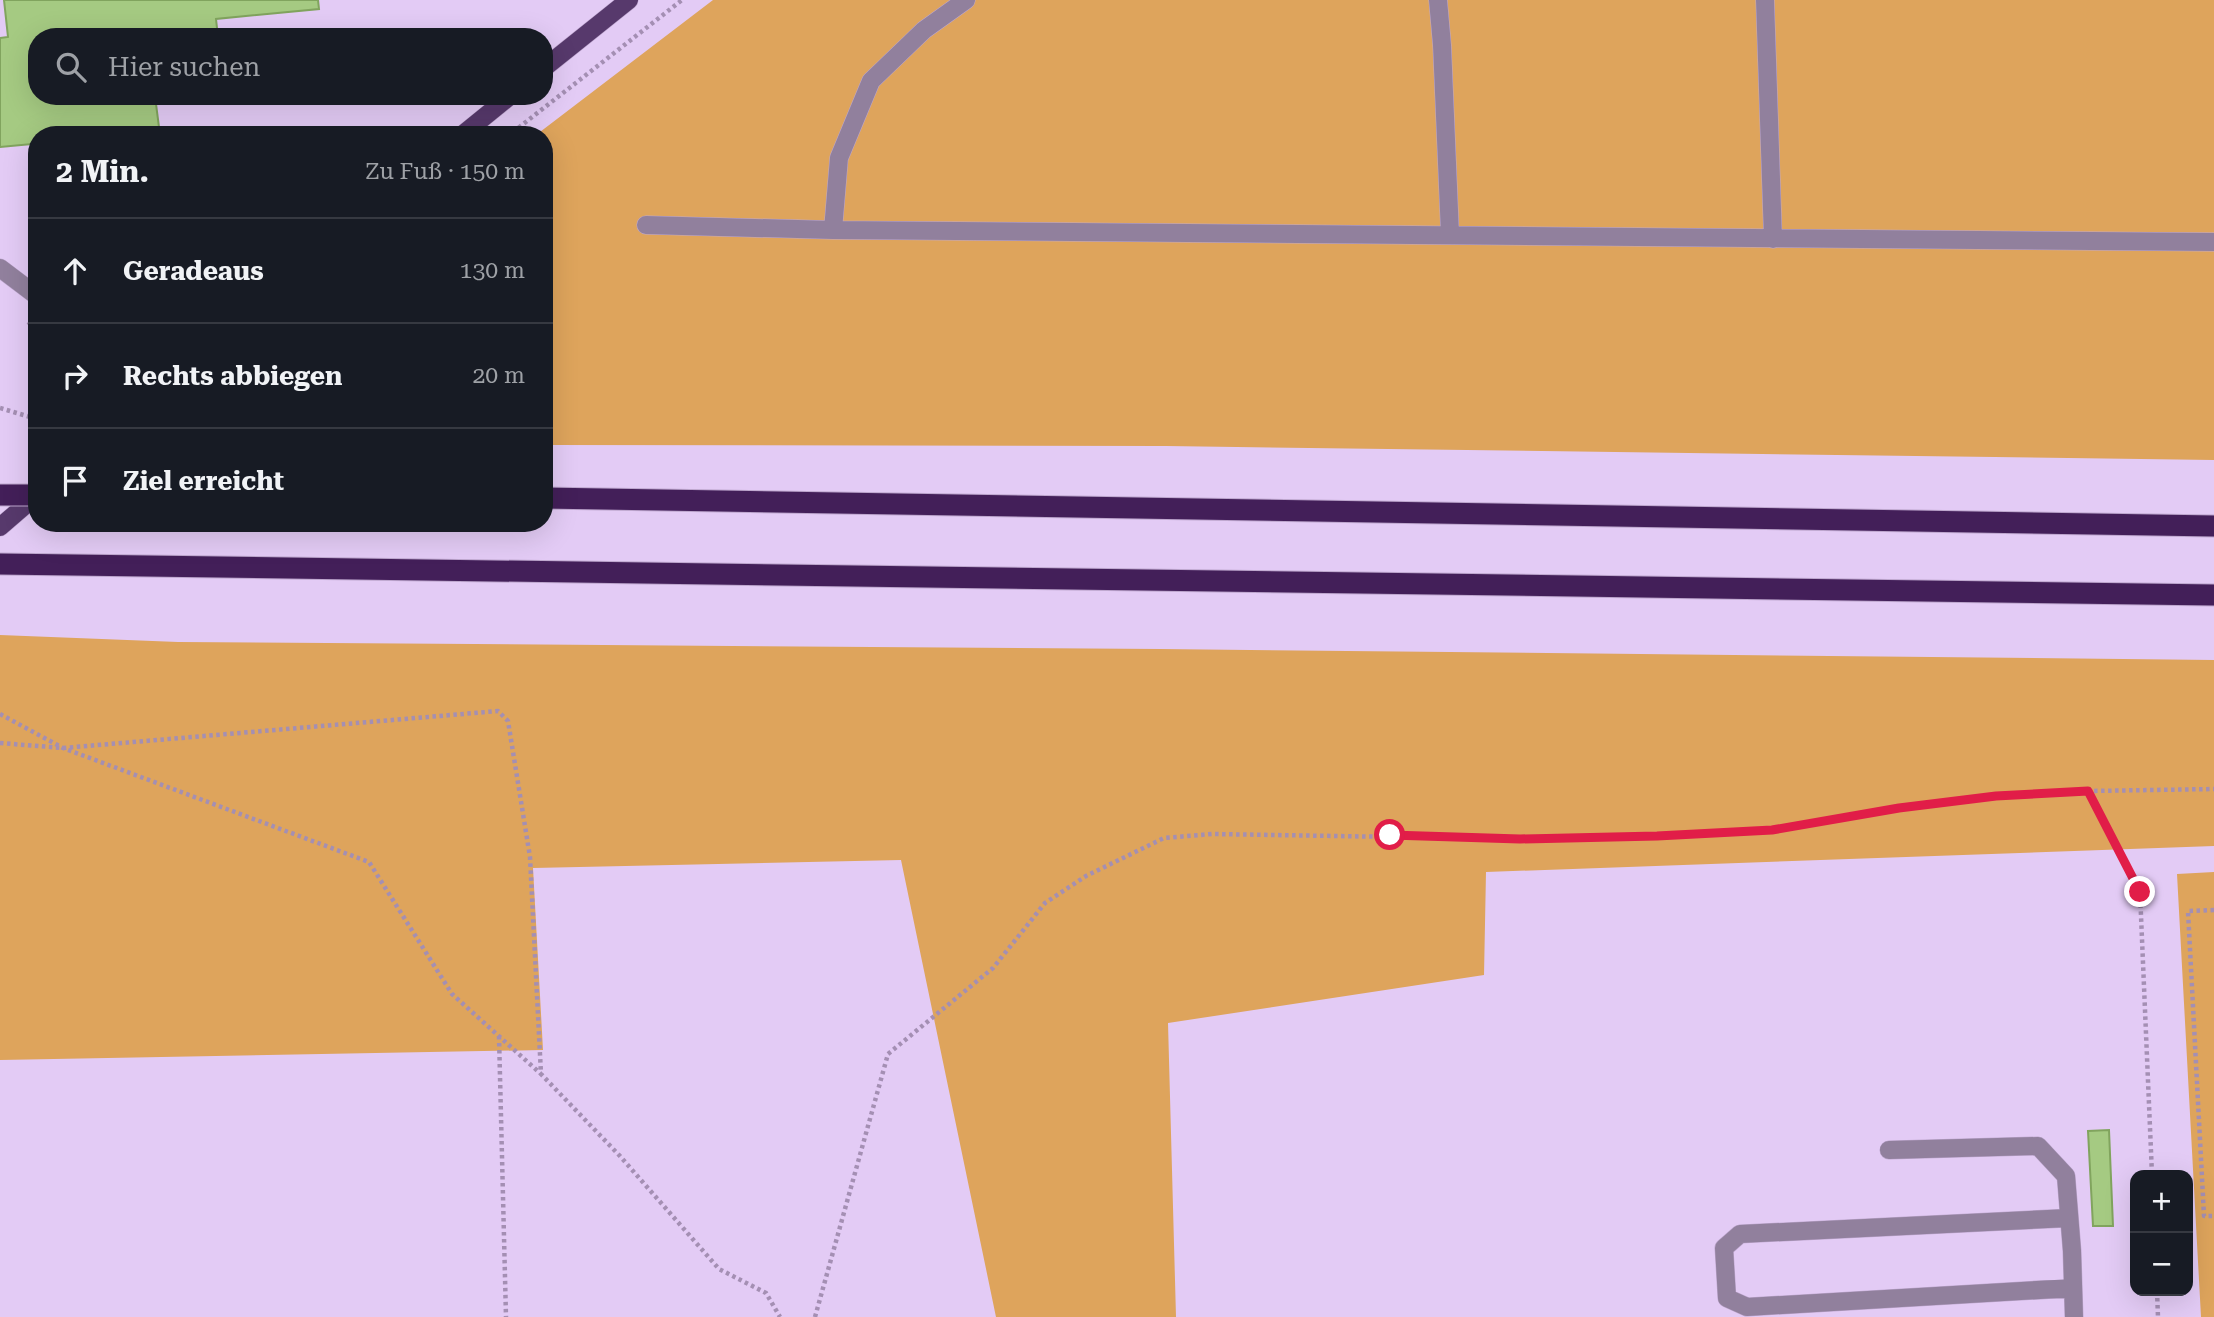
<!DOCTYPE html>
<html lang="de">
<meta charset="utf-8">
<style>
:root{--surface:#171b24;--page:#20242c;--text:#f1f3f6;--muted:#9ea1a6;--line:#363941}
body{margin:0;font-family:"Roboto Serif",serif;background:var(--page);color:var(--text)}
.controls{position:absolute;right:21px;bottom:21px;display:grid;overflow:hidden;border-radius:14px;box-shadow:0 7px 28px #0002}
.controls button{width:63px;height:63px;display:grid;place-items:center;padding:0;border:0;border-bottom:2px solid var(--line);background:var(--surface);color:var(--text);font:35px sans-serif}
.stop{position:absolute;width:21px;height:21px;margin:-16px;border:5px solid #e11d48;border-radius:50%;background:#fff}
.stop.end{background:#e11d48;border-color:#fff;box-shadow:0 2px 7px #0008}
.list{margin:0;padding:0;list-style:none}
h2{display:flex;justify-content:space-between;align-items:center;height:91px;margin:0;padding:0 28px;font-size:30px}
h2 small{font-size:23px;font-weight:400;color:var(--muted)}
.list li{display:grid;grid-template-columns:46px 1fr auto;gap:21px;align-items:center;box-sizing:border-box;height:105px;padding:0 28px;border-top:2px solid var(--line)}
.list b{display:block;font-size:26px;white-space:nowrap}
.list em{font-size:23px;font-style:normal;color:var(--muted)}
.icon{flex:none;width:38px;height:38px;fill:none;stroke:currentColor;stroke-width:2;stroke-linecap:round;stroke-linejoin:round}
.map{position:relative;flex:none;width:2214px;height:1317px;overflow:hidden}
.search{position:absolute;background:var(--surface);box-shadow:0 7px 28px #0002;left:28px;top:28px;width:525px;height:77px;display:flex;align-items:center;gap:18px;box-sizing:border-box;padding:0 24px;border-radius:28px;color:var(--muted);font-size:26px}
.panel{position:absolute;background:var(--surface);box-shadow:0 7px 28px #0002;left:28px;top:126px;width:525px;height:406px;border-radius:28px}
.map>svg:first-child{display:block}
</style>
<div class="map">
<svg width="2214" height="1317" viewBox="0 0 2214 1317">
<rect width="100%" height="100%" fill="#e3cbf5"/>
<path fill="#dea45c" d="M713,0H2214V460L1166,446L547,445L544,399V135H536Z
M0,635L178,642L1160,649L2214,660V846L1486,872L1484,975L1168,1023L1176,1317H996L901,860L533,868L543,1050L0,1060Z
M2214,872V1317H2201L2177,874Z"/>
<path fill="#a5ca82" stroke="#81a45e" stroke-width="2" d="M4,0H318L319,9L216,19L218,37H37V96H155L160,135H37V148L32,144L0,147V38L8,37Z
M2109,1130L2113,1226H2093L2088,1131Z"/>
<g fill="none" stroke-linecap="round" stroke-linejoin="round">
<defs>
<path id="minor" d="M966,0L924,30L871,81L839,158L833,230L2214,242
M1438,0L1442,45L1450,234
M1765,0L1773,239
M646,225L833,230
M0,268L37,296
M1889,1150L2038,1146L2066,1176L2072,1251L2074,1317
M2069,1218L1740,1234L1724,1248L1727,1298L1747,1307L2073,1288"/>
<path id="major" d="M544,68L629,0
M462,135L510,96
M0,527L37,495"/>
<path id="highway" d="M544,498L2214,526
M0,564L2214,595"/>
</defs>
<use href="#minor" stroke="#bea7ce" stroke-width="19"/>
<use href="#major" stroke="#bea7ce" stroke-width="19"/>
<use href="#highway" stroke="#bea7ce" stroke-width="23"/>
<path stroke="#a48fb3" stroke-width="4.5" stroke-dasharray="3.5 3.5" stroke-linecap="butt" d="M513,132L682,0
M28,322L37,329
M0,408L37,419
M0,714L63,748L369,862L452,994L541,1074
M0,743L63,748L498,711L508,721L530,857L541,1074L619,1155L719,1269L766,1293L780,1317
M2088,791L2140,892L2152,1175
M2214,910L2188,911L2204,1216H2214
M499,1036L506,1317
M2157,1291L2158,1317
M815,1317L888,1054L993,968L1045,903L1086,876L1164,838L1212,834L1520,839L1657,836L1772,830L1899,808L1996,796L2088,791L2214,789"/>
<use href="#minor" stroke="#91809d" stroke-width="18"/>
<use href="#major" stroke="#57396c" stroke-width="18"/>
<use href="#highway" stroke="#431f59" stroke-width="21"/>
<defs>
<path id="highway-bridge" d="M0,495H37"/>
</defs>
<use href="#highway-bridge" stroke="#bea7ce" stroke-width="23" stroke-linecap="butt"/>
<use href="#highway-bridge" stroke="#431f59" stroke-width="21"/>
</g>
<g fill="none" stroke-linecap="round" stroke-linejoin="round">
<path stroke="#e11d48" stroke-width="9" d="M1390,835L1520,839L1657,836L1772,830L1899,808L1996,796L2088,791L2140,892"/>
</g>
</svg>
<div class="controls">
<button>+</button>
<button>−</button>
</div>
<div class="stop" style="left:1390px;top:835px"></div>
<div class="stop end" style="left:2140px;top:892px"></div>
<div class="search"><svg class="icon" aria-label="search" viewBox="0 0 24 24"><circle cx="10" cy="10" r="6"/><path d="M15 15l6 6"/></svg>Hier suchen</div>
<section class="panel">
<h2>2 Min.<small>Zu Fuß · 150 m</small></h2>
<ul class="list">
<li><svg class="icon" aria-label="ahead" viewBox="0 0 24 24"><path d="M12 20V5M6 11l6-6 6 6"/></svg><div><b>Geradeaus</b></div><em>130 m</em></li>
<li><svg class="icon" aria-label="right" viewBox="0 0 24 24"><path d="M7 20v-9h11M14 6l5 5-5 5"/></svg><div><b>Rechts abbiegen</b></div><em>20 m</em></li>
<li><svg class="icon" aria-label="arrive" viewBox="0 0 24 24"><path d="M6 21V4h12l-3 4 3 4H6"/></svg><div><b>Ziel erreicht</b></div></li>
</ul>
</section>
</div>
